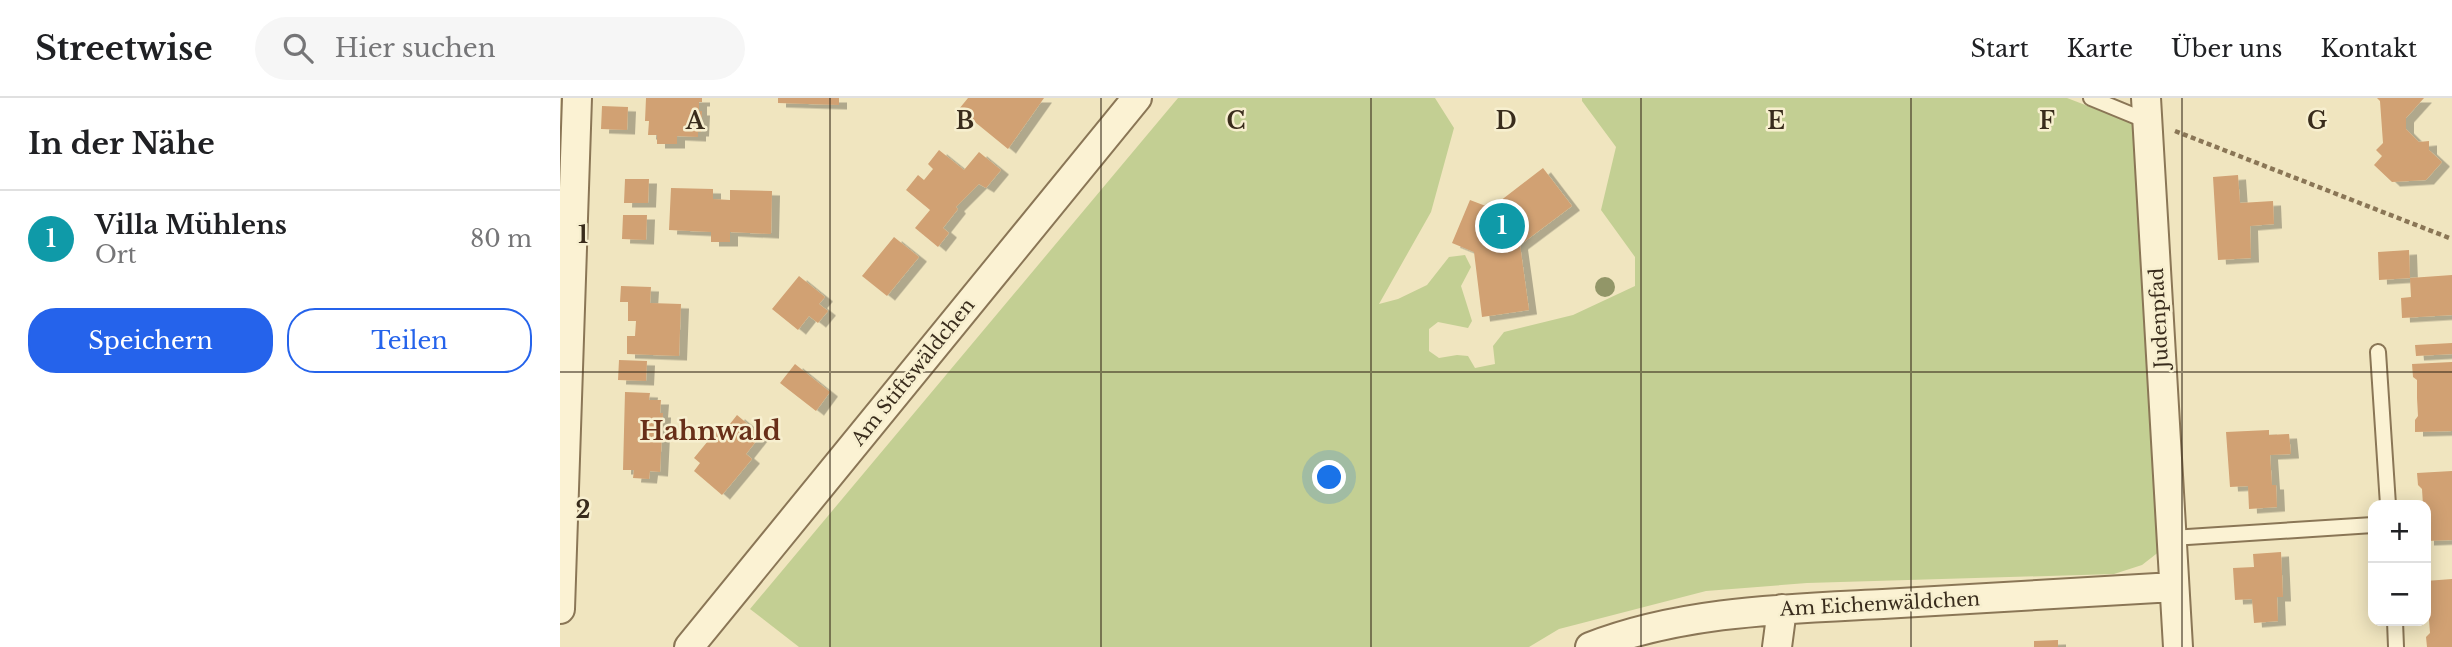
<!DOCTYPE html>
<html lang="de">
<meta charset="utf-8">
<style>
:root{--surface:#fff;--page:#f6f6f6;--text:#202124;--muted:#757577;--line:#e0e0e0;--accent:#2563eb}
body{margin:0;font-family:"Libre Baskerville",serif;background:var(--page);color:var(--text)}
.controls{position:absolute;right:21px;bottom:21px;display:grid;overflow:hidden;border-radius:14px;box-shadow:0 4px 18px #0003}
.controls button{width:63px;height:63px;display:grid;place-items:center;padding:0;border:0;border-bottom:2px solid var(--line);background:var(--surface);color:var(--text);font:35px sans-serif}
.you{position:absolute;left:770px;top:380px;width:24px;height:24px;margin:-18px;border:5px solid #fff;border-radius:50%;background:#1a73e8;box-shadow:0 0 0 10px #1a73e833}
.badge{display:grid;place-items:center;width:46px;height:46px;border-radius:50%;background:var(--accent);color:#fff;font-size:23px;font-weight:700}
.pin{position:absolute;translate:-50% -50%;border:4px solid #fff;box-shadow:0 2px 7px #0006}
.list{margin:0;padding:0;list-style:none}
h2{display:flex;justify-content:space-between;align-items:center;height:91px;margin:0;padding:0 28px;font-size:30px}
h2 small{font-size:23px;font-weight:400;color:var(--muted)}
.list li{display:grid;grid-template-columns:46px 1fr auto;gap:21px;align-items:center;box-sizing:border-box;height:98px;padding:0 28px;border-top:2px solid var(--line)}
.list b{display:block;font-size:26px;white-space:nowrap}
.list p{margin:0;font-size:23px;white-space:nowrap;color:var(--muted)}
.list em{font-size:23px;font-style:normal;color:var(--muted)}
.actions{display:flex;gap:14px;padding:21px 28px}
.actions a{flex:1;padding:16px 0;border:2px solid var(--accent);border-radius:28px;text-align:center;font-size:24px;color:var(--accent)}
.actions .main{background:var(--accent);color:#fff}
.icon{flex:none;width:38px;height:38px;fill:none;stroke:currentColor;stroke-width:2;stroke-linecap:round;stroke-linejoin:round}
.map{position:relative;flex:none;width:1892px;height:549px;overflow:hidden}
header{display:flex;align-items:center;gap:42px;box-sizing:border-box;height:98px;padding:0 35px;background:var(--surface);border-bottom:2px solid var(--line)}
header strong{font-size:33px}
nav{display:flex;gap:38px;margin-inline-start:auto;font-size:24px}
.search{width:490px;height:63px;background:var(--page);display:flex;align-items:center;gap:18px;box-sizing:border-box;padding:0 24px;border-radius:38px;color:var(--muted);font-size:26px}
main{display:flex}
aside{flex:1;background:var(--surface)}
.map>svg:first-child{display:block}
</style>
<header>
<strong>Streetwise</strong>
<div class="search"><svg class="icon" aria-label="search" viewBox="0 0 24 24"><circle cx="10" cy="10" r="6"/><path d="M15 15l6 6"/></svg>Hier suchen</div>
<nav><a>Start</a><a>Karte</a><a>Über uns</a><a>Kontakt</a></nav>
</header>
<main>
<aside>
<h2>In der Nähe<small></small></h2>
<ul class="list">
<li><span class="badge" style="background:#0f9aa8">1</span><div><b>Villa Mühlens</b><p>Ort</p></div><em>80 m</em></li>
</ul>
<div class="actions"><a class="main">Speichern</a><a>Teilen</a></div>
</aside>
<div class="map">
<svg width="1892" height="549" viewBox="0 0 1892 549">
<defs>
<filter id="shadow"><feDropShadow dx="8" dy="4.5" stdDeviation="0" flood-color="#0004"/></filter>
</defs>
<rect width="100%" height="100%" fill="#f0e5bf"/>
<path fill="#c3cf93" d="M618,0H875L894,30L871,114L819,206L838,201L867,187L889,159L905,157L911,169L901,188L912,223L908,230L878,224L869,231V253L879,260L897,257L908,258L915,270L935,266L933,248L944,234L1013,217L1075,188V159L1041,112L1056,49L1022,3V0H1507L1575,26L1600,453L1582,467L1554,476L1247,485L1146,493L999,531L969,549H239L190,511Z"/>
<path fill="#d1a173" filter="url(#shadow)" d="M86,0H142V4H139V13H142L141,34H138V39L117,38V46H97V37H88L89,23H85Z
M218,0H279V7L218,5Z
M408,0H484L448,51L399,11Z
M1817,0H1864L1846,20V31L1859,44L1869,43V52L1882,64L1866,82L1832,84L1814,67L1822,58L1816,52L1823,45L1820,3Z
M42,8L68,9L67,32L41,31Z
M379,52L404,72L419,54L441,72L426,90L419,86L396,109L398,111L383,130L389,135L378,149L355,130L370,112L346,92L358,77L364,82L373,71L368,66Z
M983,70L1012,108L960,147L969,212L922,219L914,154L892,145L910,102L931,110Z
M1678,77L1680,105L1713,103L1714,126L1690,128L1691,160L1658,162L1653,79Z
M65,81H89L88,105H64Z
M111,90L153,91V101L170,102V92L212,93L211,136L170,134V144H151V134L109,132Z
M63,117H87L86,142L62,141Z
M334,139L359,159L327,198L302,178Z
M1849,152L1850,180L1819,182L1818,154Z
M1892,177V217L1842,220L1841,200L1851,199L1850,180Z
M239,178L265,199L259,206L268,213L258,225L249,218L238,232L212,211Z
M61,188L91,189L90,205L121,206L119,258L67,256V238H75L76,223H68V204H60Z
M1892,245V256L1856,258L1855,247Z
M59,262L87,263L86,283L58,282Z
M1892,264V333L1855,334V322L1858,318L1857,300V282L1853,279L1852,266Z
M235,266L270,294L256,313L220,285Z
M65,294L90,295L89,302H101L100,315H103L100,374L90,373L89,381L73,380L74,372H63Z
M177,317L201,337L186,356L192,361L162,397L134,373L140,365L134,360L157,332L162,336Z
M1709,332V337L1729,336L1731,356L1710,357L1712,387H1716L1717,409L1689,411L1688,388L1670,389L1666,334Z
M1892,373V442L1866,443V407H1863L1862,391L1858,387L1857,375Z
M1721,454L1723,499H1717L1718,523L1694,525L1692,501L1675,502L1673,470L1694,469L1693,456Z
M1892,481V549H1867L1866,539L1870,535L1866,483Z
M1498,542V549H1474V543Z"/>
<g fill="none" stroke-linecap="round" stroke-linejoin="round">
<defs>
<path id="lane" d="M1531,0L1587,23
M1818,254L1828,407
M1612,440L1813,427
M1835,523L1836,549"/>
<path id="street" d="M1586,0L1618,549
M0,511L17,0
M129,549L577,0
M1030,549C1122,513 1225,511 1323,506C1420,500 1517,494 1614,489
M1217,549L1222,511"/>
</defs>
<use href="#lane" stroke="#8a7656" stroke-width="18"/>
<use href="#street" stroke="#8a7656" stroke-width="32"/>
<path stroke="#8a7656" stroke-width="4.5" stroke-dasharray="5 3.5" stroke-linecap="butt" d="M1615,33L1892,141"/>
<use href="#lane" stroke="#fbf2d3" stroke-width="14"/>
<use href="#street" stroke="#fbf2d3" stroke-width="28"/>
</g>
<circle fill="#929668" cx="1045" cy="189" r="10"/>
<path fill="none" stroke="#392c1c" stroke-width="2" stroke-opacity="0.55" d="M270,0V549M541,0V549M811,0V549M1081,0V549M1351,0V549M1622,0V549M0,274H1892"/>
<g text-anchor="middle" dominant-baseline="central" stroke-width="5" stroke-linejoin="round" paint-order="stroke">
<g font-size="19" fill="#392c1c" stroke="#f7efcf">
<text transform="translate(1599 220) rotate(-93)">Judenpfad</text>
<text transform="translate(353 274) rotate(-51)">Am Stiftswäldchen</text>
<text transform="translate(1320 506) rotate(-3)">Am Eichenwäldchen</text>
</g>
<g font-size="26" font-weight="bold" fill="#682f19" stroke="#f7efcf">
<text x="150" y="333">Hahnwald</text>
</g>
</g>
<g font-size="23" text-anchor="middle" font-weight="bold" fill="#392c1c" stroke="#f7efcf" stroke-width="5" stroke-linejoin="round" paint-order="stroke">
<text x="135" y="31">A</text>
<text x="405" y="31">B</text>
<text x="676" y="31">C</text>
<text x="946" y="31">D</text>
<text x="1216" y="31">E</text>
<text x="1487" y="31">F</text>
<text x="1757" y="31">G</text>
<text x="23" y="145">1</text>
<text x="23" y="420">2</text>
</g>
</svg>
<div class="controls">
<button>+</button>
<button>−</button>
</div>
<div class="you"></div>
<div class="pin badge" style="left:942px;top:128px;background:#0f9aa8">1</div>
</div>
</main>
